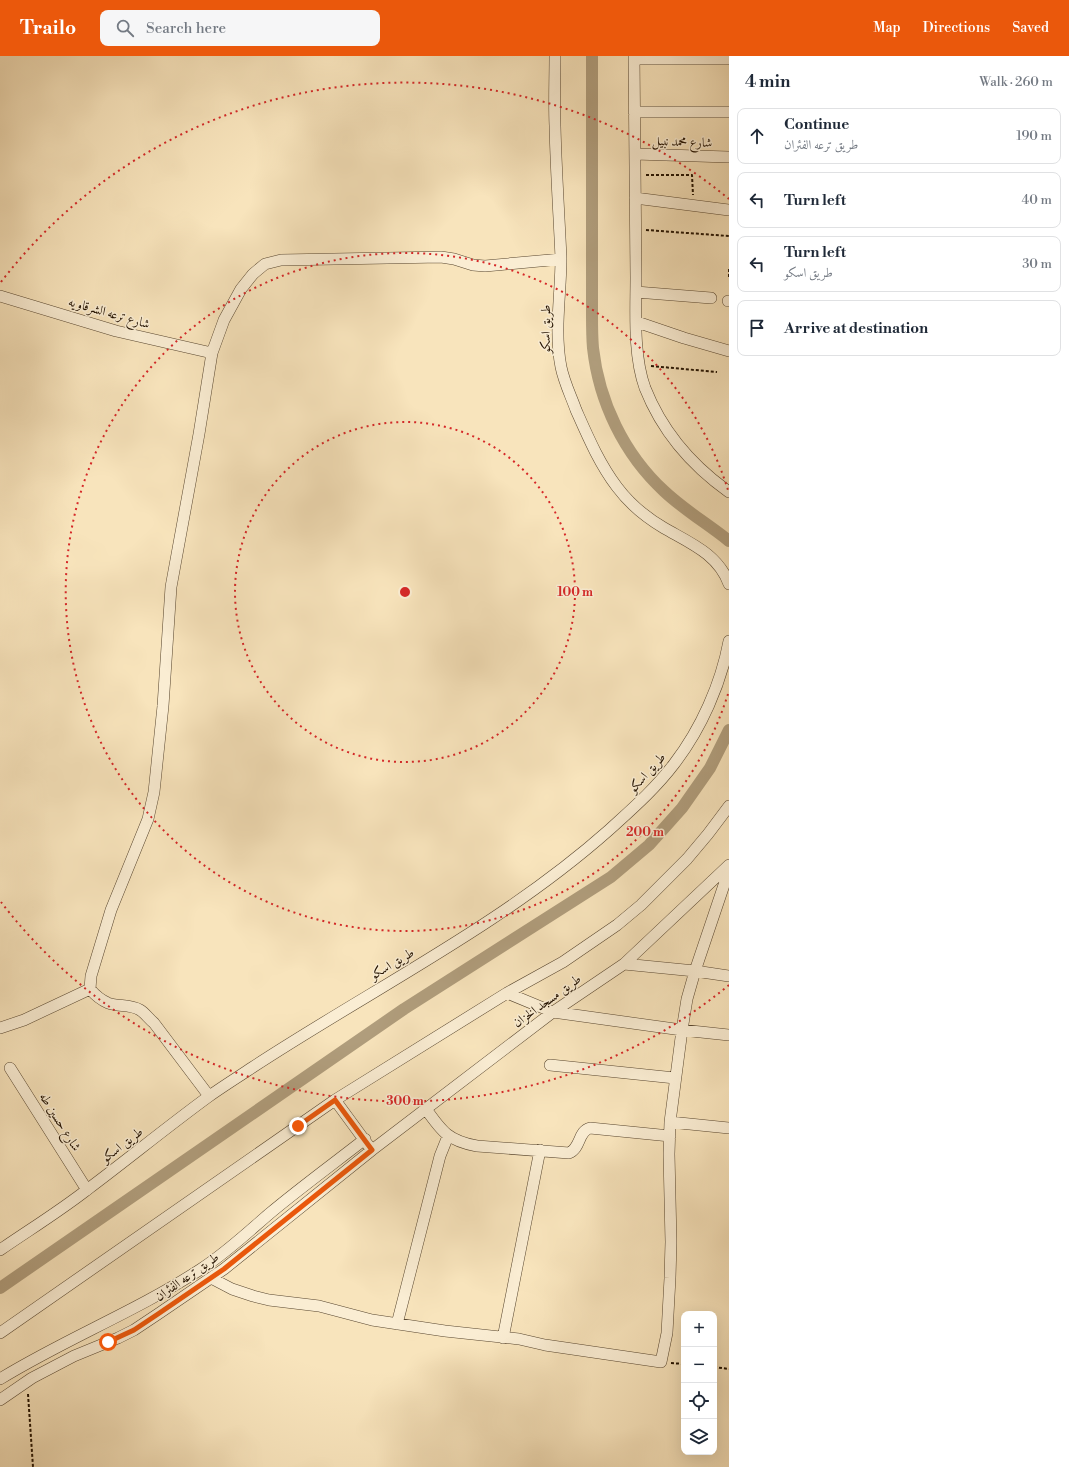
<!DOCTYPE html>
<meta charset="utf-8">
<style>
:root{--surface:#fff;--page:#f6f6f7;--text:#1f2937;--muted:#747a83;--line:#e0e1e3;--accent:#ea580c}
body{margin:0;font-family:"Libre Bodoni",Amiri,serif;background:var(--page);color:var(--text)}
.controls{position:absolute;right:12px;bottom:12px;display:grid;overflow:hidden;border-radius:8px;box-shadow:0 4px 16px #0002}
.controls button{width:36px;height:36px;display:grid;place-items:center;padding:0;border:0;border-bottom:1px solid var(--line);background:var(--surface);color:var(--text);font:20px sans-serif}
.stop{position:absolute;width:12px;height:12px;margin:-9px;border:3px solid #ea580c;border-radius:50%;background:#fff}
.stop.end{background:#ea580c;border-color:#fff;box-shadow:0 1px 4px #0008}
.list{margin:0;padding:0;list-style:none}
h2{display:flex;justify-content:space-between;align-items:center;height:52px;margin:0;padding:0 16px;font-size:17px}
h2 small{font-size:13px;font-weight:400;color:var(--muted)}
.list li{display:grid;grid-template-columns:26px 1fr auto;gap:12px;align-items:center;box-sizing:border-box;height:56px;margin:0 8px 8px;padding:0 8px;border:1px solid var(--line);border-radius:8px}
.list b{display:block;font-size:15px;white-space:nowrap}
.list p{margin:0;font-size:13px;white-space:nowrap;color:var(--muted)}
.list em{font-size:13px;font-style:normal;color:var(--muted)}
.icon{flex:none;width:22px;height:22px;fill:none;stroke:currentColor;stroke-width:2;stroke-linecap:round;stroke-linejoin:round}
.map{position:relative;flex:none;width:729px;height:1411px;overflow:hidden}
header{display:flex;align-items:center;gap:24px;box-sizing:border-box;height:56px;padding:0 20px;background:var(--accent);color:#fff}
header strong{font-size:19px}
nav{display:flex;gap:22px;margin-inline-start:auto;font-size:14px}
.search{width:280px;height:36px;background:var(--page);display:flex;align-items:center;gap:10px;box-sizing:border-box;padding:0 14px;border-radius:8px;color:var(--muted);font-size:15px}
main{display:flex}
aside{flex:1;background:var(--surface)}
.map>svg:first-child{display:block}
</style>
<header>
<strong>Trailo</strong>
<div class="search"><svg class="icon" aria-label="search" viewBox="0 0 24 24"><circle cx="10" cy="10" r="6"/><path d="M15 15l6 6"/></svg>Search here</div>
<nav><a>Map</a><a>Directions</a><a>Saved</a></nav>
</header>
<main>
<div class="map">
<svg width="729" height="1411" viewBox="0 0 729 1411">
<rect width="100%" height="100%" fill="#f8e4bc"/>
<filter id="stains"><feTurbulence type="fractalNoise" baseFrequency=".005" numOctaves="4"/><feColorMatrix values="0 0 0 0 .2 0 0 0 0 .09 0 0 0 0 .02 0 0 0 .5 -.17"/></filter>
<radialGradient id="worn" r=".72"><stop offset=".6" stop-color="#630" stop-opacity="0"/><stop offset="1" stop-color="#630" stop-opacity=".3"/></radialGradient>
<g fill="none" stroke-linecap="round" stroke-linejoin="round">
<path stroke="#b09d7c" stroke-width="12" d="M592,0V258C592,269 592,281 593,292C599,346 624,398 664,435C684,454 708,468 729,485
M0,1232L404,953L611,821L649,789L682,752L710,712L729,674"/>
<defs>
<path id="minor" d="M555,0C555,23 554,46 555,70C556,114 559,158 561,202C561,238 554,275 561,311C564,326 571,340 576,354C588,381 599,407 617,431C629,447 647,462 664,472C690,487 718,498 729,528
M634,0C635,74 635,147 636,221C636,255 633,299 645,332C662,375 691,409 729,436
M634,3H729
M634,56H729
M635,98L728,101
M635,142L729,154
M636,236L711,242
M0,240L116,275L212,297
M728,245H729
M637,266L684,282L729,295
M726,812V823L695,915L729,920
M507,937L553,956L682,974L729,979
M0,972L24,964L90,933
M550,1009L675,1022
M10,1012L87,1134
M209,1040L154,967C149,963 145,957 140,954C130,948 118,951 108,947C101,944 95,939 90,933L91,920L111,854L148,763L154,736L163,650L171,531L199,378L212,297L224,264L241,233L253,218L265,208L281,204L441,201L454,203L473,209L485,210L561,203
M335,1044L368,1089
M426,1053C442,1076 449,1085 477,1090L569,1097C581,1092 578,1075 590,1072L670,1080
M670,1066L729,1072
M0,1194C29,1174 60,1155 88,1133C128,1103 167,1071 208,1041C222,1031 238,1021 253,1011C372,933 502,869 609,774C632,753 655,733 674,708C701,673 721,628 729,585
M211,1222L232,1233L253,1240L269,1244L319,1250L372,1264L445,1275L519,1283L545,1289L661,1306L667,1277L670,1222L671,1186L669,1098L670,1066L682,974L687,943L695,915L624,908
M397,1268L440,1100L448,1080
M0,1277L335,1044L507,937L563,906L617,869L641,849L687,803L708,778L729,750
M503,1282L540,1094
M0,1323C65,1283 137,1255 201,1213C226,1197 247,1177 269,1158C300,1132 333,1108 365,1083
M0,1344L32,1322L74,1300L118,1282L134,1274L158,1258L224,1213L372,1094L553,956L624,908L729,809"/>
</defs>
<use href="#minor" stroke="#58462f" stroke-width="12"/>
<path stroke="#231200" stroke-width="2" stroke-dasharray="3 2" stroke-linecap="butt" d="M646,119H692L693,139
M646,174L729,180
M729,213V223
M651,310L717,316
M671,1307L684,1308
M714,1311L729,1313
M28,1338L33,1411"/>
<use href="#minor" stroke="#faedd3" stroke-width="11"/>
</g>
<g fill="none" stroke-linecap="round" stroke-linejoin="round">
<path stroke="#ea580c" stroke-width="5" d="M108,1286L134,1274L158,1258L224,1213L372,1094L335,1044L298,1070"/>
</g>
<g fill="none" stroke="#d62828" stroke-width="2" stroke-dasharray="2 4">
<circle cx="405" cy="536" r="170"/>
<path d="M728 638A339 339 0 1 1 728 434"/>
<path d="M729 929A509 509 0 0 1 1 846M1 226A509 509 0 0 1 729 143"/>
</g>
<g text-anchor="middle" dominant-baseline="central" stroke-width="3" stroke-linejoin="round" paint-order="stroke">
<g font-size="13" fill="#231200" stroke="#faedd3">
<text transform="translate(682 86) rotate(2)">شارع محمد نبيل</text>
<text transform="translate(109 257) rotate(16)">شارع ترعه الشرقاويه</text>
<text transform="translate(546 273) rotate(-90)">طريق اسكو</text>
<text transform="translate(647 717) rotate(-48)">طريق اسكو</text>
<text transform="translate(392 908) rotate(-31)">طريق اسكو</text>
<text transform="translate(547 945) rotate(-36)">طريق مسجد الخزان</text>
<text transform="translate(60 1066) rotate(58)">شارع حسين طه</text>
<text transform="translate(122 1089) rotate(-38)">طريق اسكو</text>
<text transform="translate(187 1221) rotate(-35)">طريق ترعه الفئران</text>
</g>
</g>
<circle cx="405" cy="536" r="6" fill="#d62828" stroke="#faedd3" stroke-width="2"/>
<g font-size="12" text-anchor="middle" font-weight="bold" fill="#d62828" stroke="#faedd3" stroke-width="3" stroke-linejoin="round" paint-order="stroke">
<text x="575" y="540">100 m</text>
<text x="645" y="780">200 m</text>
<text x="405" y="1049">300 m</text>
</g>
<rect width="100%" height="100%" filter="url(#stains)"/>
<rect width="100%" height="100%" fill="url(#worn)"/>
</svg>
<div class="controls">
<button>+</button>
<button>−</button>
<button><svg class="icon" aria-label="locate" viewBox="0 0 24 24"><circle cx="12" cy="12" r="6"/><path d="M12 2v4M12 18v4M2 12h4M18 12h4"/></svg></button>
<button><svg class="icon" aria-label="layers" viewBox="0 0 24 24"><path d="M12 4l9 5-9 5-9-5zM3 14l9 5 9-5"/></svg></button>
</div>
<div class="stop" style="left:108px;top:1286px"></div>
<div class="stop end" style="left:298px;top:1070px"></div>
</div>
<aside>
<h2>4 min<small>Walk · 260 m</small></h2>
<ul class="list">
<li><svg class="icon" aria-label="ahead" viewBox="0 0 24 24"><path d="M12 20V5M6 11l6-6 6 6"/></svg><div><b>Continue</b><p>طريق ترعه الفئران</p></div><em>190 m</em></li>
<li><svg class="icon" aria-label="left" viewBox="0 0 24 24"><path d="M17 20v-9H6M10 6l-5 5 5 5"/></svg><div><b>Turn left</b></div><em>40 m</em></li>
<li><svg class="icon" aria-label="left" viewBox="0 0 24 24"><path d="M17 20v-9H6M10 6l-5 5 5 5"/></svg><div><b>Turn left</b><p>طريق اسكو</p></div><em>30 m</em></li>
<li><svg class="icon" aria-label="arrive" viewBox="0 0 24 24"><path d="M6 21V4h12l-3 4 3 4H6"/></svg><div><b>Arrive at destination</b></div></li>
</ul>
</aside>
</main>
